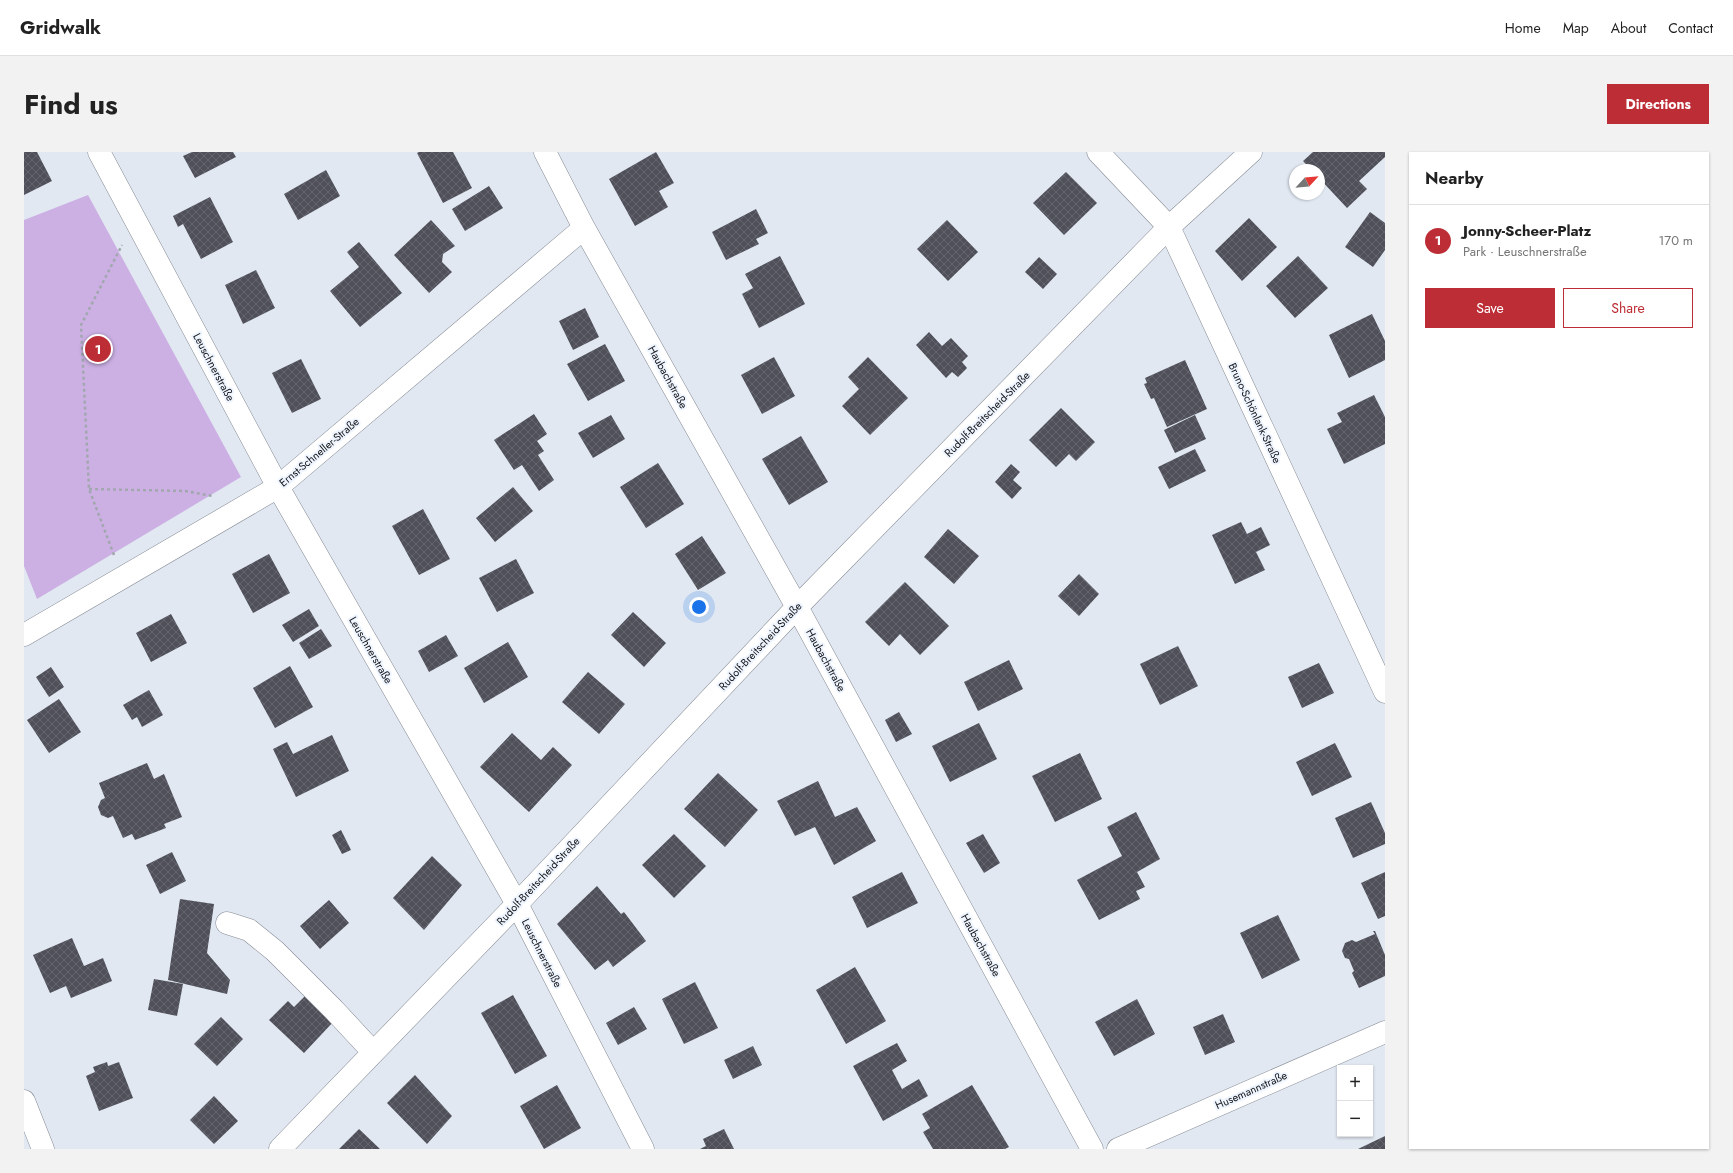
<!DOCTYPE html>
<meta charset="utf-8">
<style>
:root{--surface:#fff;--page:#f2f2f2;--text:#222;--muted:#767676;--line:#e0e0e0;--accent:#bd2d35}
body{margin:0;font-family:Jost,sans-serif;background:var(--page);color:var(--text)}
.controls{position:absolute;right:12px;bottom:12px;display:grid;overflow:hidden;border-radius:0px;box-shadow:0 1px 3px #0004}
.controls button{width:36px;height:36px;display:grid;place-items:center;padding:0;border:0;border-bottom:1px solid var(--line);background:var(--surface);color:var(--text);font:20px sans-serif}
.compass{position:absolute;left:1265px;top:12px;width:36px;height:36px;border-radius:50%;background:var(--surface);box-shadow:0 1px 3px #0004;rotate:64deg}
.you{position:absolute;left:675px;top:455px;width:14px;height:14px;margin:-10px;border:3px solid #fff;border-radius:50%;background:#1a73e8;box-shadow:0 0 0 6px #1a73e833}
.badge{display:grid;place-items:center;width:26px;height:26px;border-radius:50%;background:var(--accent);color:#fff;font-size:13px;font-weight:700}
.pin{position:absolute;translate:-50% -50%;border:2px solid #fff;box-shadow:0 1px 4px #0006}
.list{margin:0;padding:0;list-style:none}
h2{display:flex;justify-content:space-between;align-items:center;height:52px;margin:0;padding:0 16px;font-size:17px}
h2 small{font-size:13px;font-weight:400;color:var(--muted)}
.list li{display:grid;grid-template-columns:26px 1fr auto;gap:12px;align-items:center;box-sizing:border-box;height:72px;padding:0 16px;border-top:1px solid var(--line)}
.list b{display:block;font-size:15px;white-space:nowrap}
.list p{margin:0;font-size:13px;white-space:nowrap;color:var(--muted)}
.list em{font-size:13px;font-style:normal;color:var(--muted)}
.actions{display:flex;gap:8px;padding:12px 16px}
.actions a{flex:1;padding:9px 0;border:1px solid var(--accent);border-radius:0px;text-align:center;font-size:14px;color:var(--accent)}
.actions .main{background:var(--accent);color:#fff}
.map{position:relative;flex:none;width:1361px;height:997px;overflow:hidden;border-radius:0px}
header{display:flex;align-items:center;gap:24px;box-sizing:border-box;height:56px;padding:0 20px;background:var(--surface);border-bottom:1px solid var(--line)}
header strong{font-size:19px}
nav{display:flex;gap:22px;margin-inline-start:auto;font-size:14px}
.intro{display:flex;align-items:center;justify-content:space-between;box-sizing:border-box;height:96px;padding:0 24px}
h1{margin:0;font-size:28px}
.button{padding:10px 18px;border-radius:0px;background:var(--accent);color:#fff;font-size:14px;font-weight:700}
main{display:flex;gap:24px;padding:0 24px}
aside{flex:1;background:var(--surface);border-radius:0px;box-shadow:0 1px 3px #0004}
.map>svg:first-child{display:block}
</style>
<header>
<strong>Gridwalk</strong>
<nav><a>Home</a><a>Map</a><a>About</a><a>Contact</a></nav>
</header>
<div class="intro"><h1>Find us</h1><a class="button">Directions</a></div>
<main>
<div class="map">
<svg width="1361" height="997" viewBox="0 0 1361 997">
<defs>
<pattern id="building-cross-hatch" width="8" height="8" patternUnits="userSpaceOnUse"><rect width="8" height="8" fill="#4f5059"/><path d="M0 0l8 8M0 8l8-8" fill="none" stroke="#64656c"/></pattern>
</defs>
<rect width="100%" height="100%" fill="#e1e8f2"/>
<path fill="#ccb0e4" d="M64,43L217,325L13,447L0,414V68Z"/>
<path fill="url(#building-cross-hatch)" d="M0,0H13L28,29L0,43Z
M168,0H209L212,5L171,26L159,4Z
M395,0H429L448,36L419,51L393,1Z
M632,0L650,31L635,39L644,55L611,74L585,27Z
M1289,0H1361V5L1335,29L1343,37L1323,56L1295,26V18H1288L1279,9Z
M302,18L316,44L274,68L260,42Z
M1042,20L1073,51L1040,83L1009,51Z
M465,34L479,56L441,79L428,57Z
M186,45L209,90L177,107L159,72L154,75L149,64Z
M732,57L744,81L732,87L735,92L702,108L688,80Z
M1346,60L1361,71V98L1349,115L1321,95Z
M1225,66L1253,95L1218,129L1191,99Z
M407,68L431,94L419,102L418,110L428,120L405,141L370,103Z
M923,68L954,100L924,129L893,97Z
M335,90L378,141L336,175L306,139L335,115L323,100Z
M756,104L781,152L735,176L718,142L729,136L721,122Z
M1274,104L1304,136L1271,166L1242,134Z
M1015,105L1033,122L1019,137L1001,120Z
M232,118L251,156L219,172L201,133Z
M561,156L575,185L549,198L535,169Z
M1348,162L1361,189V208L1325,226L1305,183Z
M905,180L918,194L927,186L944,204L938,210L943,216L934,225L928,220L922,226L892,193Z
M581,192L601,229L564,249L543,212Z
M750,205L771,244L738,262L717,223Z
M844,205L884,246L846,283L818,254L835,237L824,225Z
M277,207L297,247L268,261L248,221Z
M1161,208L1183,257L1143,275L1130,246L1127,247L1120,232L1123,231L1121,226Z
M1350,243L1361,265V292L1320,312L1303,277L1318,270L1313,261Z
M1037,256L1071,290L1052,309L1045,302L1032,315L1005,288Z
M510,262L523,282L513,289L520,299L514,303L530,328L515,339L498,313L490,318L470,288Z
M587,263L601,287L569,306L554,281Z
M1171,263L1182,287L1151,301L1140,278Z
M777,284L804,330L765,353L738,307Z
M1171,297L1182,319L1145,337L1134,315Z
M634,311L660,352L622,376L596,335Z
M987,312L996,320L989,328L998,336L988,347L971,330Z
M489,335L509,359L471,390L452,366Z
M399,357L426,407L395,423L368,374Z
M1217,370L1223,382L1237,375L1246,393L1232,400L1241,418L1211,432L1188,383Z
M924,377L955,404L930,432L900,405Z
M678,384L702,421L674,438L651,402Z
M245,402L266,441L229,461L208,422Z
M492,407L510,441L473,460L455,426Z
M1055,422L1075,442L1055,464L1034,444Z
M881,430L925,474L896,503L876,482L865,494L841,470Z
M285,457L295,474L269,490L258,473Z
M609,460L642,491L620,515L587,483Z
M147,462L163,491L127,510L112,481Z
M297,477L308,494L285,507L275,491Z
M422,483L434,504L405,520L394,499Z
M484,490L504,525L460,551L440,516Z
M1154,494L1174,534L1136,553L1116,512Z
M985,508L999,537L954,559L940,530Z
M1295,511L1310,541L1278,556L1264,525Z
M266,514L289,555L251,576L229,536Z
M27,515L40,535L25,545L12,525Z
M564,520L601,552L575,582L538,550Z
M125,538L139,563L118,575L113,565L108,568L99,553Z
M35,547L57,580L25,601L3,568Z
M875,560L888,582L872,590L861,568Z
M955,571L973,607L926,630L908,594Z
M488,581L517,608L529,595L548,613L505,660L456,615Z
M308,583L325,619L272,645L249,597L263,590L269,602Z
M1311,591L1328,625L1288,644L1272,610Z
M1056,601L1078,647L1031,670L1008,624Z
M123,611L130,627L140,622L158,665L140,672L142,676L111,688L108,682L99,686L89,664L84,666L77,663L74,655L77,648L81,646L75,631Z
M694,621L734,658L701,695L660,657Z
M794,629L811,665L833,655L852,689L810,713L791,675L771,684L753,649Z
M1347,650L1361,681V692L1329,706L1311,666Z
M1112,660L1136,707L1113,720L1121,735L1112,739L1116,747L1075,768L1053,728L1098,704L1083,675Z
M317,678L327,698L318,702L308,683Z
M650,682L682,714L650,746L618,713Z
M959,682L976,711L960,721L942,691Z
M148,700L162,729L136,742L122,713Z
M408,704L438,733L400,778L369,746Z
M878,720L894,751L843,776L828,745Z
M1361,720V764L1354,767L1337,731Z
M573,734L597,762L600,760L622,789L589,815L584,808L571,818L533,772Z
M156,747L190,752L183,801L206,828L203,842L144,828Z
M305,748L325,771L296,797L276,774Z
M1254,763L1276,808L1238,827L1216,781Z
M1349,779H1351L1361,803V824L1335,836L1328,821L1330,819L1325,807L1321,806L1318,799L1321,791L1328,788L1332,790L1351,782Z
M48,786L60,814L79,806L88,829L47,846L42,834L26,841L9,803Z
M831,815L862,869L822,892L792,838Z
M130,827L159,832L153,864L124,858Z
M671,830L694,876L660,892L638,847Z
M283,842L311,868L280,901L245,868L264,849L270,855Z
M489,843L523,904L491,922L457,861Z
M1113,847L1131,882L1090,904L1071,870Z
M610,855L623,877L594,893L582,871Z
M1199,862L1211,890L1181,903L1169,875Z
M197,865L219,887L193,914L170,892Z
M873,891L883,909L868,918L878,937L895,927L904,944L859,969L829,914Z
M729,894L738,913L709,927L700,908Z
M83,910L84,914L95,910L109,946L75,959L62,924L71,920L69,915Z
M391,923L428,964L403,992L363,951Z
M533,933L557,976L520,997L496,954Z
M948,933L985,995L981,997H909L899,980L906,976L898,962Z
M190,944L214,969L190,992L166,968Z
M335,977L356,997H315Z
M700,977L710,997H676L682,994L679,987Z
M1361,984V997H1334Z"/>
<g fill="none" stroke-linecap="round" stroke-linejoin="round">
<defs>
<path id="minor" d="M75,0L254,335L493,752L619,997
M521,0L560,76L773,455L1068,997
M1074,0L1145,75L1361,540
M0,483L254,335L560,76
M203,771L225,778L251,799L310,858L349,900
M0,949L19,997
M256,997L493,752L773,455L1145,75L1227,0
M1094,997L1361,880"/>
</defs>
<use href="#minor" stroke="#868b94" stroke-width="23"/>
<path stroke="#a2a7af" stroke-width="2.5" stroke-dasharray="3 3" stroke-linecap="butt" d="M65,337L161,339L189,344
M90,403L65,337L57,173L98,93"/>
<use href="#minor" stroke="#fff" stroke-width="22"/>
</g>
<g text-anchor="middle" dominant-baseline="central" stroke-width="4" stroke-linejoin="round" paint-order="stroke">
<g font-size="11" fill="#101215" stroke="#eff5ff">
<text transform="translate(190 215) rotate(62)">Leuschnerstraße</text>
<text transform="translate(644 225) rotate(61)">Haubachstraße</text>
<text transform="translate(1231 261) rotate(65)">Bruno-Schönlank-Straße</text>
<text transform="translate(963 262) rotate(-45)">Rudolf-Breitscheid-Straße</text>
<text transform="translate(295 300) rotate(-40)">Ernst-Schneller-Straße</text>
<text transform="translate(736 494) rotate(-47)">Rudolf-Breitscheid-Straße</text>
<text transform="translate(347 498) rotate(60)">Leuschnerstraße</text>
<text transform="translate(802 508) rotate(61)">Haubachstraße</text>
<text transform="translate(514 729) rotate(-47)">Rudolf-Breitscheid-Straße</text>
<text transform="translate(957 793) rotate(61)">Haubachstraße</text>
<text transform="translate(518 801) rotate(63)">Leuschnerstraße</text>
<text transform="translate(1227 938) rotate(-24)">Husemannstraße</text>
</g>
</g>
</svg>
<div class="controls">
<button>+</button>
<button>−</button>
</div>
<svg class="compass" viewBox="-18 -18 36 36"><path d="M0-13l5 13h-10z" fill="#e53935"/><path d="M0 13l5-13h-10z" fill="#767676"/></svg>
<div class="you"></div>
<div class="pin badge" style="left:74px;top:197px">1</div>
</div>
<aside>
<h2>Nearby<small></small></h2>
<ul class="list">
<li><span class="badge">1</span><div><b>Jonny-Scheer-Platz</b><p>Park · Leuschnerstraße</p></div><em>170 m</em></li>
</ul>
<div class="actions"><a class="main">Save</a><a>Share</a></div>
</aside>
</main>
